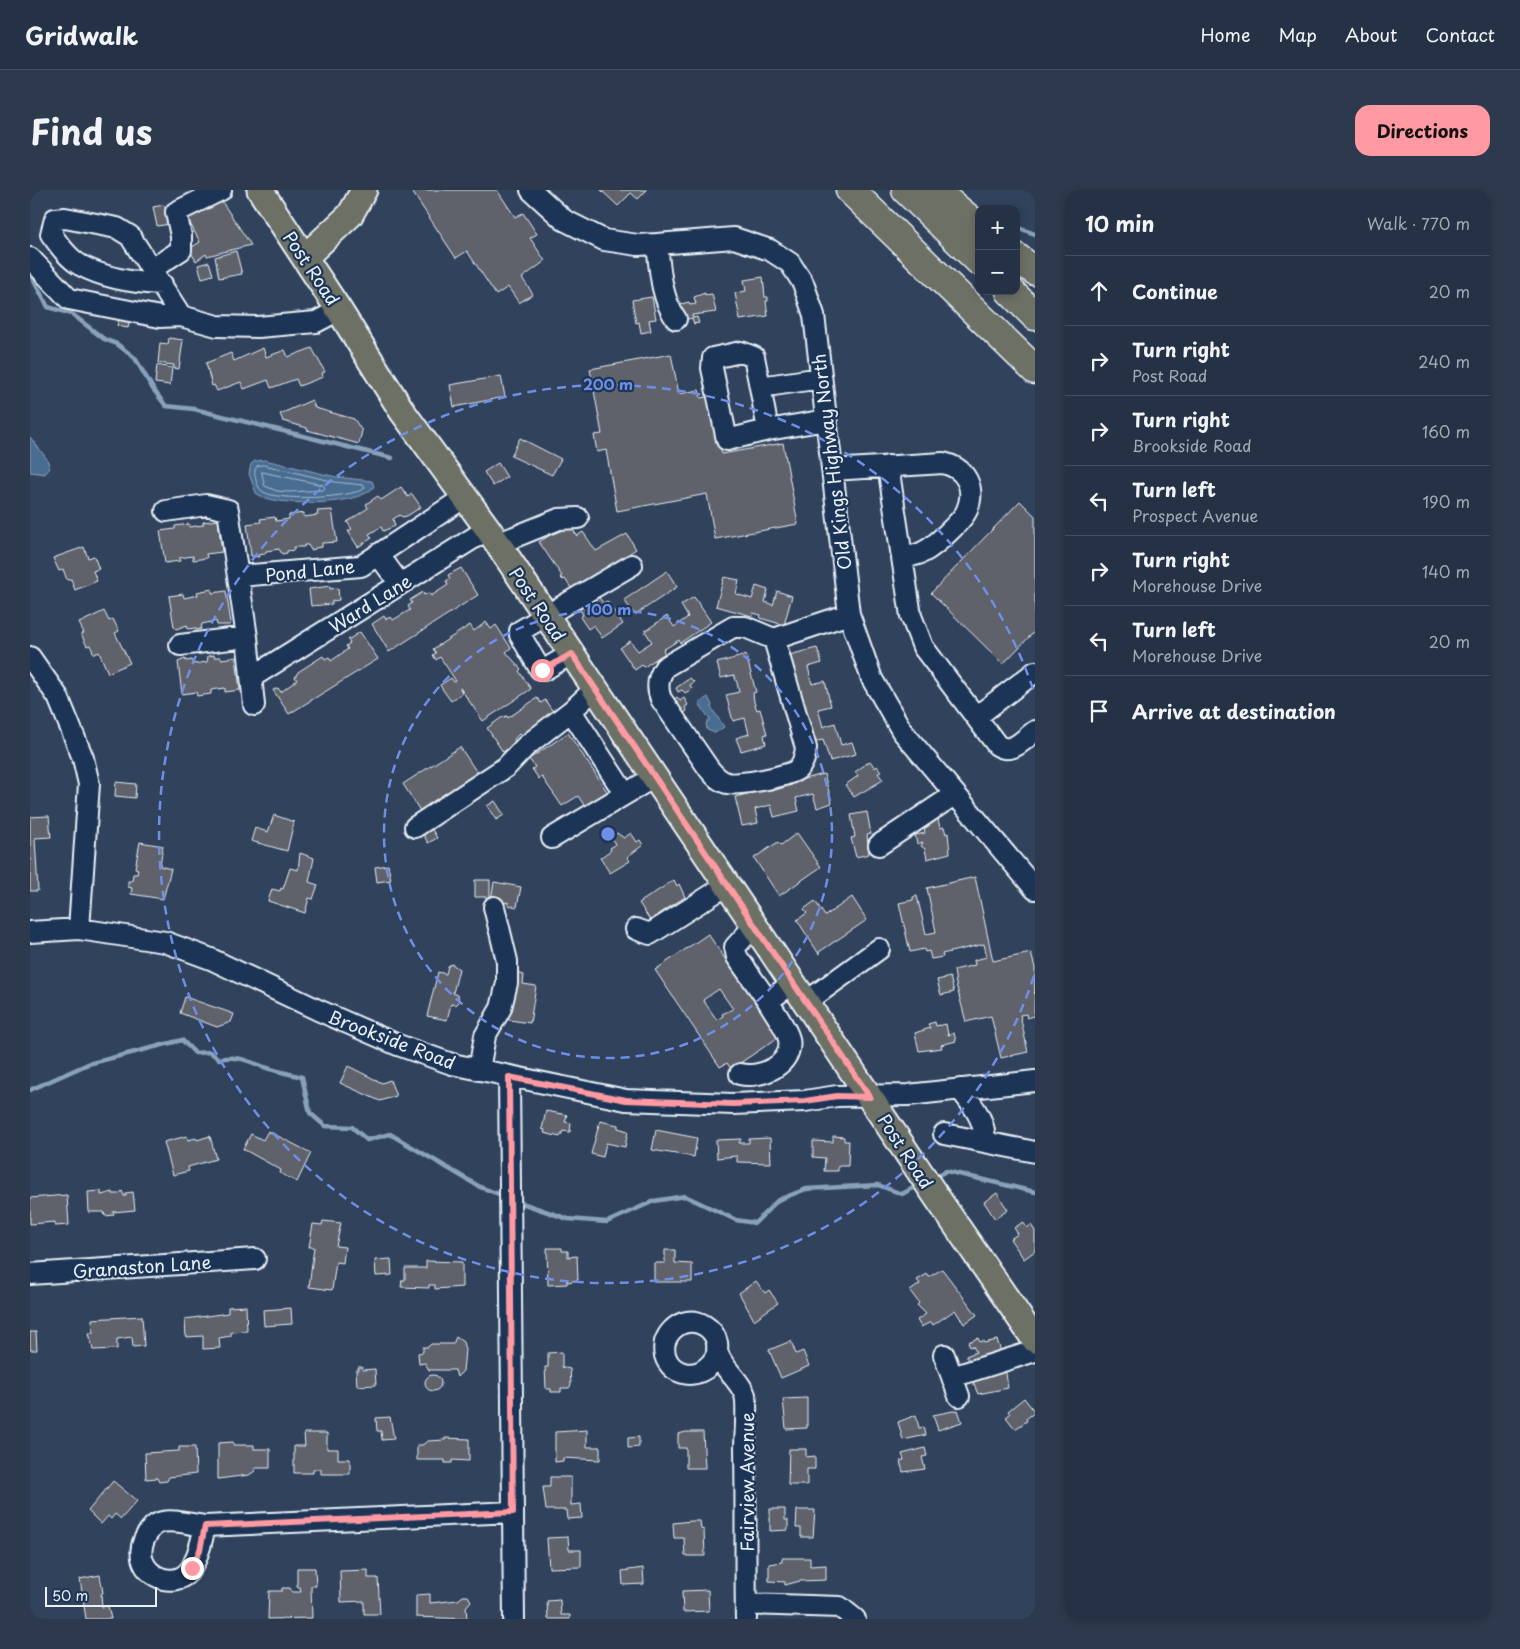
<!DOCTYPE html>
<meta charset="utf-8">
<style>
:root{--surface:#253246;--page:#2d3a4d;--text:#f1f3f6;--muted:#a3aab3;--line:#424d5f;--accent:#ff9aa2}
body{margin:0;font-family:"Playpen Sans",sans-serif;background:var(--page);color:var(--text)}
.controls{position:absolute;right:15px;top:15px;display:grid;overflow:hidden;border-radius:10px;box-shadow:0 2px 8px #0003}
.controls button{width:45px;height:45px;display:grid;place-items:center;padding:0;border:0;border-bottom:1px solid var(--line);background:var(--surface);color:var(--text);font:25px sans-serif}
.scale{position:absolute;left:15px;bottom:12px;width:112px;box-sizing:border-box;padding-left:5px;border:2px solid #e8f1f8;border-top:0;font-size:14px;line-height:18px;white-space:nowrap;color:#e8f1f8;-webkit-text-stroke:4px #1d3557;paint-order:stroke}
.stop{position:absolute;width:15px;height:15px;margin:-11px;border:4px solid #ff9aa2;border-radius:50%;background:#fff}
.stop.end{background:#ff9aa2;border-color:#fff;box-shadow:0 1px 5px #0008}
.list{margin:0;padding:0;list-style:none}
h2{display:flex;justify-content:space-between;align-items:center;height:65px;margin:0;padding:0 20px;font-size:21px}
h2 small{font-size:16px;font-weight:400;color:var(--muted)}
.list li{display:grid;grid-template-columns:32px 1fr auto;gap:15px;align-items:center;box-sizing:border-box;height:70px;padding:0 20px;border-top:1px solid var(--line)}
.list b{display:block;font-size:19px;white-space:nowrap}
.list p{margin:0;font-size:16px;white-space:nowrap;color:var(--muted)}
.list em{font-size:16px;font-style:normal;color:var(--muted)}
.icon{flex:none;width:28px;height:28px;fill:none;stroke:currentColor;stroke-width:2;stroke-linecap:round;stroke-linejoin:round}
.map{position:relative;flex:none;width:1005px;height:1429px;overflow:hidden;border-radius:15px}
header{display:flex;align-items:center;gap:30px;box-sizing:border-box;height:70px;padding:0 25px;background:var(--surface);border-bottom:1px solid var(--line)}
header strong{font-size:24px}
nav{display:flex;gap:28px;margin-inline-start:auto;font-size:18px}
.intro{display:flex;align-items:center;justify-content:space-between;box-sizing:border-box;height:120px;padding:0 30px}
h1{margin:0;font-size:35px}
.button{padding:12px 22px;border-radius:15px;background:var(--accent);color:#111;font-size:18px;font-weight:700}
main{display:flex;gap:30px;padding:0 30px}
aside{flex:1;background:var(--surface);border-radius:15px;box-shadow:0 2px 8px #0003}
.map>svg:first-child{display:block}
</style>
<header>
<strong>Gridwalk</strong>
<nav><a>Home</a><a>Map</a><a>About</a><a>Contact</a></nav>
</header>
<div class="intro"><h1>Find us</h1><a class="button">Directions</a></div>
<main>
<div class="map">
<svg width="1005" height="1429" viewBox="0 0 1005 1429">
<rect width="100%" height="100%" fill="#31425d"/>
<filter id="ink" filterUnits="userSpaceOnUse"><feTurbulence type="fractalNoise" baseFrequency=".02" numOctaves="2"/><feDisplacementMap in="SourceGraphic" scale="10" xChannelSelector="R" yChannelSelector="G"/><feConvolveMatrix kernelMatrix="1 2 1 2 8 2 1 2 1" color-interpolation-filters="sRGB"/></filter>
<g filter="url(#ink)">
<path fill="#4a6d91" stroke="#89a2ba" d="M0,247L17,269L20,278L15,284L0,282Z
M235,270L306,287L342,291L344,296C335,316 242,318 226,303L219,284L221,274L225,271Z
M678,507L682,515L681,517L694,537L685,543L677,540L676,533L680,530L669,513Z"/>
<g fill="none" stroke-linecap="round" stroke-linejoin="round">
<path stroke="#a9bccf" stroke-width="1" d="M234,275L305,292L333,295L335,298C323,308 245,312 232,301C227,297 224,286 225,280L227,276Z
M232,282L293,295L295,298L293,300L260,302L247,301L235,296Z"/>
<path stroke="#89a2ba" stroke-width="4.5" d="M986,37L1005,44
M0,84L18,117L42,124L74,149L87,154L105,168L123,199L136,216L164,219L362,268
M0,900L58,874L152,850L165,863L180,862L189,869C207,865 218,871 234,877C246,881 260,884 272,887L280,923L295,936L322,937L337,950L360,944L450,997L474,1006
M903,988L916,981L1005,1002
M486,1011L538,1029L577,1032L624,1011L655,1006L706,1030L725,1033L748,1010L776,999L848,995L872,1004L889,995"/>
</g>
<path fill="#5f626a" stroke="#e8f1f8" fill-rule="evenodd" d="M381,0H467L485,27L493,23L507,44L500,48L515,71L492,88L503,104L489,113L478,97L466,105L437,61L426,68Z
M571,0H617L608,9L601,3L588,16Z
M190,9L221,55L177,66L176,64L166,71L159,59L170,52L155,24Z
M134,15L141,34L127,36L123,17Z
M206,61L212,84L189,88L185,67Z
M179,72L183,85L172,88L168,75Z
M733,87L735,107H738V111H736L738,126L710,130L705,103L716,101L714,90Z
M675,103V105L682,104L686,122L662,125L663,128L667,127L669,133L664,134L662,128L650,131L647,115L659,112L660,115L666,114L664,107Z
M622,107L626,129L619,130L621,141L611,143L609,132L606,133L602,110Z
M89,128L100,130L98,138L87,136Z
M139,148L153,150L149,179L143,178L144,175L128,173L130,153L138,154Z
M233,158L236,167L255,160L258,167L282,158L295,182L292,183L293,187L269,196L266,189L241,198L238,190L214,199L211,192L187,201L184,195L182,196L176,173L201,163L204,171Z
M641,164L649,204L669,200L671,208L682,206L692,264L753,253L768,334L685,349L677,304L587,321L576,260L567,262L564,245L572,244L560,179Z
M127,175L142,178L140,195L125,193Z
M471,186L475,207L424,217L420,195Z
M282,210L285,218L324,229L332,241L329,254L277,240V238L253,231L250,224Z
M490,248L531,269L522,285L481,266Z
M468,273L477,287L463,296L454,282Z
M371,297L378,307L382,304L391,317L377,326L372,327L370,325L363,329L365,336L353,341L351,337L339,344L342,348L328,357L318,341L322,339L317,332L338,318L336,314L348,306L351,310Z
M990,311L1005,326V441L973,474L901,403Z
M302,320L307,352L292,353V357L285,358V359L281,360L278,355H274V357H264V360L257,361V363L252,364L249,359L236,361L235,364L228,365L229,367L221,366L217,334L231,332L230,329L245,327L246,331L259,329V325L274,323V327L288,325L287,321Z
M188,330L192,362L176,364L177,368L163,370V366L149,368L150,371L135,373L130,341L145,339V336L159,334V337L173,335V332Z
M539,333L547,346L553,342L566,361L597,344L606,359L543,401L535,389L533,390L530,387L532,386L509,352Z
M54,357L58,368L64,366L69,379L63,381L67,391L45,400L41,389L37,390L33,379L29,381L23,368Z
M431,378L448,405L359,462L342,434L354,426L356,429L361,427L363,430L380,420L378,416L382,413L380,410L393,402L394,405L399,403L401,406L418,395L416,391L420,389L418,385Z
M637,381L647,397L605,425L594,410Z
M694,387L709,390L706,404L722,409L726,396L738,400L735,412L743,415L747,401L762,406L754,435L730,428L731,425L723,423L722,426L686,416Z
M300,396V399L308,398L309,410L302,411V414L281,416L279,399Z
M182,399V403L196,401L201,433L199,435H187L186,431L172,434L171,439L166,440L165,438L158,439L157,435L146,439L144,437L139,406L153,404L154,408L168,405L167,402Z
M568,406L573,413L577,411L593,434L572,448L564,435L558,439L550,427L553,425L549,418Z
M664,407L681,432L650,453L649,450L633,460L635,463L614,477L612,475L605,480L590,458L600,451L608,461L622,452L615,441L637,426L644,437L658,427L651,415Z
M74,421L79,431L83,429L89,441L85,443L100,473L78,483L69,462L64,464L60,455L57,456L51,444L54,443L49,433Z
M456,432L461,439L466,435L481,458L476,462L491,479L489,481L501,499L453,531L430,498L432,503L421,511L413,500L410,495L421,488L424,492L426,491L410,467L406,470L403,465L406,463L403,459L440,435L444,441Z
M330,442L348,469L259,524L243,500L248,498L251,502L267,490L265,487L268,482L293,466L295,469L299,467L301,471L318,459L316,456L320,453L318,450Z
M787,458L792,473L778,477L782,494L795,491L798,504L801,516L788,519L793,537L805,533L811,555L822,552L826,564L800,571L793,550L782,552L771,518L775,517L773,510L770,501L767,502L759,465Z
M184,465V467H191V469L206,467L210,500L195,502V498L181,500V504L167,506L166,502L152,504L148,472L155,469L156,471L162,470L163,474L177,472L178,466Z
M716,465L726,502L723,503L724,512L727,520L730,519L737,544L734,545L736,554L711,561L706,548L719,544L715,528L703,531L696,505L709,502L707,493L704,485L691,488L687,473Z
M660,488L664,492L660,495L662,499L655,503L652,500L648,502L646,498Z
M647,507L650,511L654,508L658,515L655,517L657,521L653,524L643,510Z
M507,508L511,513L515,510L526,526L494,548L490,543L484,549L486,553L473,562L457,538L471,528L477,526L478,528Z
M538,543L578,603L556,618L548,606L532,616L512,587L509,589L502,579L505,577L499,569Z
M430,557L450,587L392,624L373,594Z
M840,571L845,578L847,576L851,581L848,583L853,590L824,607L815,595L828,586L825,582Z
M794,584L802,613L787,618L783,604L766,608L769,621L744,627L741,615L725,619L728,633L712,636L705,607L741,598L742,601L762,595L761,592Z
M86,592L106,594L105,608L85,606Z
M465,611L474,625L466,630L457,616Z
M837,622L841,644L837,645L839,664L826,667L821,648L825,647L821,625Z
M244,625L264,632L257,661L221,651L225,638L238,642Z
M19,626L21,647L5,648L8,701H0V627Z
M908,629L910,638L914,637L916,644L918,643L920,663L897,669L895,659L891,656L893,652L887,654L885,645L895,643L893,633Z
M400,636L407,648L398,653L391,640Z
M587,643L594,648L601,643L607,652L610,650L613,655L597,667L600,671L580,683L570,668L581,660L580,658L585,655L582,647Z
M767,643L791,677L749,706L724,668L748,652L751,655Z
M110,652L133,656L130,676L141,679L133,709L101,704L102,698L98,697V691H102L103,684H107L108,679L105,678Z
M270,663L284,668L279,692L288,695L283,709L279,708L275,723L238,711L242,699L250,701L251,698L253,699L260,678L268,680Z
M358,675L361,690L347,692L345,677Z
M945,687L963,771L1001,763L1005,778L1004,826L997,828L996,824L990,825L998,862L971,868L961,826L936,832L926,794L924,780L945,775L944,770L957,767L954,754L912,764L913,767L901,769L899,761L895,762L894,759L880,762L869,713L883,710V707L887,706L896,744L906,742L897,698Z
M445,690H460V707H445Z
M644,690L647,696L649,694L655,707L620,730L609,713Z
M464,692L491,697L487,717L478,715V712L474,713L461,710Z
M822,707L837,730L789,762V764L767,730L777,723L774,719L785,711L795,726Z
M678,744L749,847L701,879L697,873L690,877L625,780ZM689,799L703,819L692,824L693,826L687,830L673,810Z
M422,774L429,779L423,803L428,805L429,812L426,815L421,814L417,830L397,826L408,782L416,784L418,776Z
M485,783L494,785L493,794L506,796L500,833L473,829Z
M920,787L924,802L911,805L907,790Z
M155,807L204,824L201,832L187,837L150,823Z
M905,832L906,836L916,834L918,845L924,843L926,851L911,855L912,858L889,861L885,843L900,838L898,834Z
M318,876L352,893L360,890L366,906L350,911L310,893Z
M516,921L537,925L535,932L541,933L540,942L533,941L530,947L514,943L515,940L512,939Z
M570,931L588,935V938L598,941L595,957L576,953L573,967L561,964Z
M626,940L667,948L664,967L622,960Z
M238,941L281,963L267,992L250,983L251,980L213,959L221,944L233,950Z
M157,946L158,950L166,948L167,950L180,946L186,969L158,977L159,981L143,985L134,952Z
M803,946L814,947V951H819L818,976H808V981H794L795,968L783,967V951L803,952Z
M740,948L741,973L707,972V966L687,968L686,950L711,949L709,953H719V949Z
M71,1001V1005L83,1002V1004H89L92,1001L94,1006H96V1003L103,1002L105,1020L83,1022L84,1025L75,1026L74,1022H59L58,1002Z
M967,1003L978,1020L965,1029L954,1012Z
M37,1005L39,1035L25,1036V1032L0,1034V1008Z
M293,1031L311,1033L306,1056L315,1057L313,1073L306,1072L302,1100L279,1097L284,1057H279L283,1034L292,1035Z
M993,1032L997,1038L1001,1035L1005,1041V1061L994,1069L980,1049L988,1044L984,1038Z
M517,1058H532V1061H538V1067L547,1066L548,1090L538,1092L537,1090V1094L518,1095Z
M635,1060H645V1073L662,1074V1092H624V1073H635Z
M361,1069L362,1085L346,1086L345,1070Z
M396,1071L432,1072V1097L405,1099V1095H399V1098L371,1097L372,1090H375V1078H396Z
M912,1079L947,1125L934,1134L925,1120L903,1135L901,1132L891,1137L887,1130L896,1124L887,1115L889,1113L880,1101L890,1094L887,1090L897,1084L899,1087Z
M726,1091L735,1103L739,1100L748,1113L724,1130L709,1103Z
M216,1116L217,1141L201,1142V1146L189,1148L190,1158L173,1159V1146L156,1147L155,1129L198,1123V1117Z
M261,1118L262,1134L234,1136L233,1120Z
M112,1126L114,1156L103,1157L102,1147L87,1149V1159L63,1160L59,1143H63L62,1129Z
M0,1142H6L7,1160H0Z
M426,1147L433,1152L435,1160L433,1181L427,1187L425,1180H399L395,1173L389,1174L388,1163L393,1162V1157H398L401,1154H423Z
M948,1148L950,1152L953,1151L954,1153L967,1150L972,1164L941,1174L936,1166L946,1162L943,1156L940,1157L938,1152Z
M761,1151L766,1164L773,1161L779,1176L751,1188L739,1160Z
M532,1162V1177L540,1179L541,1195L539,1198H531V1202H521V1199H516L515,1177H518V1163Z
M975,1176L978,1198L948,1204L942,1190Z
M328,1177H332V1180L345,1179L346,1195L327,1196L326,1180H329Z
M395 1193a8 8 0 1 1 16 0a8 8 0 1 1-16 0Z
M777,1208V1238L756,1239L753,1209Z
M994,1208L1005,1222L996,1229L997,1231L985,1239L976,1227L980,1224L978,1221Z
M928,1220L932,1232L908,1240L903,1225Z
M886,1225L889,1238L894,1237L896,1245L873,1250L868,1232Z
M360,1227L364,1249L352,1250L351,1241H347L346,1228Z
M557,1240V1257H570V1270L533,1268V1271L525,1272V1242Z
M656,1242H673L675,1278H656V1258H648V1244Z
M274,1243H297V1259H308V1269H320V1284H291V1279H283V1283H264V1256H275Z
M609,1247V1257L598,1258V1248Z
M415,1248L439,1249V1271L422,1270V1273H415V1270H387V1255H392L398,1251L415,1250Z
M203,1252V1255H224V1259H240V1278H225V1281L219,1285L188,1289V1253Z
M149,1257H165L166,1284L139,1287L137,1291L129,1292L127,1288L116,1289L115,1263L149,1261Z
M895,1258L897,1266L892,1267L895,1279L873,1282L870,1271L874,1270L872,1264Z
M759,1259H776V1267L785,1266V1279H777V1295H758Z
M520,1287H541V1315L551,1314L552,1328L537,1329L536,1320H516L513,1297H520Z
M83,1291L107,1311L91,1329L85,1324L81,1329L78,1326L71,1334L58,1321Z
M740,1319H755V1330H758V1340L740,1341Z
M767,1320H785L783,1347H771V1338H766Z
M661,1331H670L671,1339L674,1340L675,1366H655L654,1348H644L643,1333Z
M538,1347L539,1360H551V1377L519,1378L517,1348Z
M752,1368H780V1376L796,1375V1390L770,1391L755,1395V1392L739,1391V1374L752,1372Z
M267,1378H285L286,1396H281L282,1428L238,1429L239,1401H252V1398H260L262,1402H271L270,1397H267Z
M613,1378L614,1394L593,1395L592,1381Z
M338,1380V1388H348L350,1424H334V1411L311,1412L310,1381Z
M70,1385L73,1403L71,1404L72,1417L78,1416L81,1429H56L50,1389Z
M678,1400L679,1421L653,1422L652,1401Z
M400,1404V1413L428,1410L433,1406H438L441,1411L436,1417L437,1429L386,1427V1405Z
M530,1410L531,1425H540V1429H518L517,1411Z"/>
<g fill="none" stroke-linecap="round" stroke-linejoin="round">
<defs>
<path id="minor" d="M501,0L534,30L574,50L608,55L627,54L704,48L740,60L760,73L773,93L784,125L819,424L842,489L872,541L1005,699
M627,54C630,80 631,108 646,129
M0,68L39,109L130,127L151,126L187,136L228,137L286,132L309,120
M122,79L151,60V46L146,22L191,0
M132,94C105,93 74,88 50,75C38,68 29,55 21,44L25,29L35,28L87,38L100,46L151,126
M791,188L730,197L738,240L796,230
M730,197L724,167L711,162L683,168L682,178L697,250L738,240
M858,276L881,426L893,457L967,555C982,565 993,550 1005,541
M802,280L913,273C936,278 946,298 937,320C933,330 905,356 895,361C889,365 880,366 873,368
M136,321L176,315L198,320L217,447L224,515
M467,354L529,329L548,328
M348,364L370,394
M209,386L331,376L435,307
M744,449L776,558C775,566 774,573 768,579C761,586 707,596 697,593C689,591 684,585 679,579L631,509C626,497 628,487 635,477L703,437H715L744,449L819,424
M150,455L217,447
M541,464L514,480L510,479L490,445V441L602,375
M0,467L28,507L53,568L59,594L49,739
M222,487L458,339
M541,521L595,604
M946,527L1005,482
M385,637L476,577L496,556L541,521L565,499
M522,648L624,587
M849,655L924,605
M725,735L705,757L707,767L738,811
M606,739L620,744L697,695
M0,742L49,739L135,752L181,769L288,820L368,855L422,874L596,910L703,914L775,911L807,906L878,905L1005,891
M776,812L849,759
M449,880L455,846L471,818L477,793V771L464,717
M710,884C730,889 764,875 759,849C756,837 744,822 738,811L763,793
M479,887L484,1429
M930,899C943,916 955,929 955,951
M914,944L1005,962
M0,1084L225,1069
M687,1164C671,1199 628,1183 635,1152C638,1143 645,1136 653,1133C668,1128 684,1138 687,1153C688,1157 686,1161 688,1164C693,1179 710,1190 715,1205C718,1215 715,1246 715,1258C716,1315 715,1372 716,1429
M914,1165L929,1206
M922,1187L1005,1161
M175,1336C162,1335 141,1328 129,1333C122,1335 117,1344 114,1350C100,1383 146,1405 162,1377C169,1364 172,1350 175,1336L483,1322
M716,1414L810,1417L825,1429"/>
<path id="major" d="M230,0L309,120L372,221L458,339L908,1009L1005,1150
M275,67L320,25L334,0"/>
<path id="highway" d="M820,0L1005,180
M876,0L949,71
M904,0L949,37
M986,67L1005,81
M980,101L1005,126"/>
</defs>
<use href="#minor" stroke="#e8f1f8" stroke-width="24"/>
<use href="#major" stroke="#e8f1f8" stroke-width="29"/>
<use href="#highway" stroke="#e8f1f8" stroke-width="31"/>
<use href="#minor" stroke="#1d3557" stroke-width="20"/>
<use href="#major" stroke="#6c7065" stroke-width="25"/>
<use href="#highway" stroke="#6c7065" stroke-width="28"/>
</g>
</g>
<g fill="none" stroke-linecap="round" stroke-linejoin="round" filter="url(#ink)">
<path stroke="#ff9aa2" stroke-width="6" d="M162,1378L170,1360L175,1336L483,1322L479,887L596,910L703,914L775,911L807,906L840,907L542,464L512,480"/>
</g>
<g fill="none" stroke="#6e8fe5" stroke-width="2.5" stroke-dasharray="9 6">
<circle cx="578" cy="644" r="224"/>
<path d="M1004 786A449 449 0 1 1 1004 502"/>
</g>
<g text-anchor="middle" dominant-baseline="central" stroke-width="4.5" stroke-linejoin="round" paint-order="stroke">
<g font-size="18" fill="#e8f1f8" stroke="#1d3557">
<text transform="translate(282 78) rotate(56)">Post Road</text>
<text transform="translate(801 272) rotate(-97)">Old Kings Highway North</text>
<text transform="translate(280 380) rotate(-6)">Pond Lane</text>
<text transform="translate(340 413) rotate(-32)">Ward Lane</text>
<text transform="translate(508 414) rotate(56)">Post Road</text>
<text transform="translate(362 849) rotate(21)">Brookside Road</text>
<text transform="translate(876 961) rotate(57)">Post Road</text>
<text transform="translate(112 1076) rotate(-4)">Granaston Lane</text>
<text transform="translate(716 1292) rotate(-90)">Fairview Avenue</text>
</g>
</g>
<circle cx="578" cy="644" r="8" fill="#6e8fe5" stroke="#1d3557" stroke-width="2.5"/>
<g font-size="15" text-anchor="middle" font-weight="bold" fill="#6e8fe5" stroke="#1d3557" stroke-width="4.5" stroke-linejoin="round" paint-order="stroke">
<text x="578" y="200">200 m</text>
<text x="578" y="425">100 m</text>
</g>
</svg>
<div class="controls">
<button>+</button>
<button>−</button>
</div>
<div class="scale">50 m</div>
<div class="stop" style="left:512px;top:480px"></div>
<div class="stop end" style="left:162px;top:1378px"></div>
</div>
<aside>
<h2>10 min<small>Walk · 770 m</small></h2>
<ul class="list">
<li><svg class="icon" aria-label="ahead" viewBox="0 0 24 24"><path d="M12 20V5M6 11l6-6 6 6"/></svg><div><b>Continue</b></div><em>20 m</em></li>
<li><svg class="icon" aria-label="right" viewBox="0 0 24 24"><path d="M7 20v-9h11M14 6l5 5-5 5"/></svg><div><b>Turn right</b><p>Post Road</p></div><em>240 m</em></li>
<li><svg class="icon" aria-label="right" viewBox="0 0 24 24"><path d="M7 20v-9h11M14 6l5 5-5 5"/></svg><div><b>Turn right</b><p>Brookside Road</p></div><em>160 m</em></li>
<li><svg class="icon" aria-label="left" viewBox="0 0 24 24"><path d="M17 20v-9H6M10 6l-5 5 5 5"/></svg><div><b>Turn left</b><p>Prospect Avenue</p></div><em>190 m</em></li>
<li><svg class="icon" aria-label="right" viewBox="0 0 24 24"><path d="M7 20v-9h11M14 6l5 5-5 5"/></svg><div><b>Turn right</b><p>Morehouse Drive</p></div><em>140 m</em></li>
<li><svg class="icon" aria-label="left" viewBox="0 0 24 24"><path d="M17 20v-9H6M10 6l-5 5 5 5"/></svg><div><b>Turn left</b><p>Morehouse Drive</p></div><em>20 m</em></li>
<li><svg class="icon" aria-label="arrive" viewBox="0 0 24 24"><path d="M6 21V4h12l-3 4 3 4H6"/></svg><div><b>Arrive at destination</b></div></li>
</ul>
</aside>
</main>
